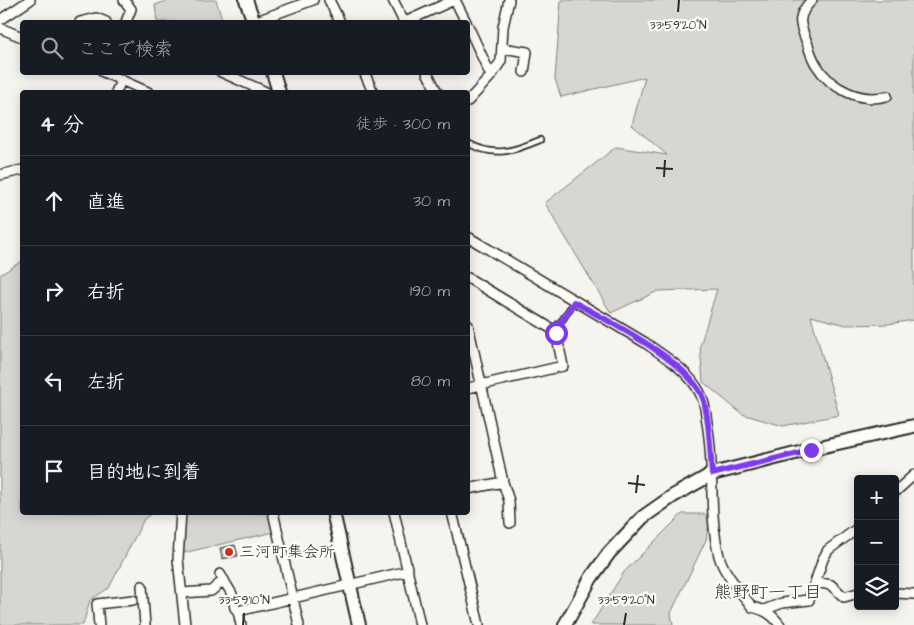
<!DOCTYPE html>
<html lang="ja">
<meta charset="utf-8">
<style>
:root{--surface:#171b24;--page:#20242c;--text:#f1f3f6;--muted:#9ea1a6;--line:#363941}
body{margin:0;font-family:"Architects Daughter","Klee One",sans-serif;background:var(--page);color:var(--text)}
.controls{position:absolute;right:15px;bottom:15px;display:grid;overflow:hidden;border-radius:5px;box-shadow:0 2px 12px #0003}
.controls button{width:45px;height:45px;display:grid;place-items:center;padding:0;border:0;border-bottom:1px solid var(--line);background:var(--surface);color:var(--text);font:25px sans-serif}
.stop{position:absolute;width:15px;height:15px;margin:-11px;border:4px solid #7c3aed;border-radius:50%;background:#fff}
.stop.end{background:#7c3aed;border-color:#fff;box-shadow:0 1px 5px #0008}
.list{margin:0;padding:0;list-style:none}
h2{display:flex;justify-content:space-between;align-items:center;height:65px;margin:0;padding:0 20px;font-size:21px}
h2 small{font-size:16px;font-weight:400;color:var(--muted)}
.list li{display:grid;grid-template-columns:32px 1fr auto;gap:15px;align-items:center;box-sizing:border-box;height:90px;padding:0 20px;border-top:1px solid var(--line)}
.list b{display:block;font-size:19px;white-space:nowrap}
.list em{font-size:16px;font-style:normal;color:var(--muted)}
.icon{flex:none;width:28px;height:28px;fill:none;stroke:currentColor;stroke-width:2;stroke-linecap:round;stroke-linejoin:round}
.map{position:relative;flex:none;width:914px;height:625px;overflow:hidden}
.search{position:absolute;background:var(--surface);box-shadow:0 2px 12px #0003;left:20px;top:20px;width:450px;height:55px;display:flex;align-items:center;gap:12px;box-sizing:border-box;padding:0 18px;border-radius:5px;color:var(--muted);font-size:19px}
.panel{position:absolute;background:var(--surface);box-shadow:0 2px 12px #0003;left:20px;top:90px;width:450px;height:425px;border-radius:5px}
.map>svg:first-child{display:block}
</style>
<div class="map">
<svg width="914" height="625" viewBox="0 0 914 625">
<rect width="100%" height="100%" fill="#f5f4ef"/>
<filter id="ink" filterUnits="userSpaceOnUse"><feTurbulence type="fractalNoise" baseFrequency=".02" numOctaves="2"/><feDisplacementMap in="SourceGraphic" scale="10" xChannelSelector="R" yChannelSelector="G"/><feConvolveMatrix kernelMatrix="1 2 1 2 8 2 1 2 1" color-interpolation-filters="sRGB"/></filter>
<g filter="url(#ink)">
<path fill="#d7d6d2" stroke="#81807e" d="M169,0H216L223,22H157L155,5Z
M561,0H914V320L888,324L846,325L811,316L839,415L783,426L742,414L703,382L700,346L717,289L658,291L611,313L545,203L616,147L667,155L632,125L645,77L561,97L555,79Z
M22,261V512L152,513L144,519L109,588L90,600L83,625H0V275Z
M185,513H269L274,532L183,553Z
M682,514H706L709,524L706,540L671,613L673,625H591L624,572Z"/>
<path fill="#c2c1be" stroke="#2b2b2b" d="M235,545L238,556L222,559L220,548Z"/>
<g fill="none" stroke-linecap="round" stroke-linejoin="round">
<defs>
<path id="lane" d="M468,143C494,158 514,151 540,140
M553,330L563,319L574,302"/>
<path id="street" d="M124,0L131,9L126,22
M329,0L340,22
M393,0L404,22
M455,0L466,22
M812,0C795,17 800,25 808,45C810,52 813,60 817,66C831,89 861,103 887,96
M0,20L30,0
M80,22L96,18L106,22
M254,22L313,0
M405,22L454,0
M468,26L491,76
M0,28L22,37
M502,48L527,52L524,72
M103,72L148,92
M221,72L266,92
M364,72L373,92
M427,72L437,92
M116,92L121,81
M468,101L491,76L501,61L503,27L509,0
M0,175L22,170
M468,237L644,342C664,356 689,371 700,393C705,402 706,413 707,423C715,467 708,512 719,556C724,574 741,592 752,607C765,610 772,614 780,625
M468,278L552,329L556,333L563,366L468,388
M468,325L503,482L468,489
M503,482L509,501L510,523
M895,492L914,475
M181,512L178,559L185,625
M273,512L299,625
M394,512L420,625
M452,512L479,625
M220,574L232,594L235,608L238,611
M816,582L831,585L844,597L858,593
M142,586L145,625
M182,593L211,591L224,580
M895,593L914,594
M764,610L782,603L809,600L823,559L828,550L858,528
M99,625L97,604L133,600
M241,625L238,611L408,571"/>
<path id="secondary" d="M246,0L254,22
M273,72L279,92
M333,512L359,625
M565,625L591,578L609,553L643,517L673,496L712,474L811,449L914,426"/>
</defs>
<use href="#lane" stroke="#2b2b2b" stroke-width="8"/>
<use href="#street" stroke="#2b2b2b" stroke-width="12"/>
<use href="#secondary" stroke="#2b2b2b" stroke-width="16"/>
<use href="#lane" stroke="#fdfcf7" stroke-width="4.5"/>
<use href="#street" stroke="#fdfcf7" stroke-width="9"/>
<use href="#secondary" stroke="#fdfcf7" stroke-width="12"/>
</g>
</g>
<g fill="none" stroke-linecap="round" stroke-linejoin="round" filter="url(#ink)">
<path stroke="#7c3aed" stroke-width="6" d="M556,333L553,330L563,319L574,302C608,321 693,363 704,401C710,425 710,450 712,474L811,450"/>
</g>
<path fill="none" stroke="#2b2b2b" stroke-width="2" d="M678,12L679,0M656,168L673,169M664,177L665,160M628,483L645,485M636,493L638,475M243,625L244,613M624,625L626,613"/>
<circle fill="#c8321e" stroke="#fdfcf7" stroke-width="2" cx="229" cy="552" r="5"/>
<g text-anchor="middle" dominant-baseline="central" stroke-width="4.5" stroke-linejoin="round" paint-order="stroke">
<g font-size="16" fill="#2b2b2b" stroke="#fdfcf7" text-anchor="start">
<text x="239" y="552">三河町集会所</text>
</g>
<g font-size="18" fill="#2b2b2b" stroke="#fdfcf7">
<text x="768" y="592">熊野町一丁目</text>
</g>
</g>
<g font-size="12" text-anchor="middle" fill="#2b2b2b" stroke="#fdfcf7" stroke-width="4.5" stroke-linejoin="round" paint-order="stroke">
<text x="678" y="29">33°59'20"N</text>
<text x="244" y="604">33°59'10"N</text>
<text x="626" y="604">33°59'20"N</text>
</g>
</svg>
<div class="controls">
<button>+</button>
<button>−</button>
<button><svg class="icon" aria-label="layers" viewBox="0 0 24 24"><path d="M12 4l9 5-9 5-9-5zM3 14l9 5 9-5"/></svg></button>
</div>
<div class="stop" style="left:556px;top:333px"></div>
<div class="stop end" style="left:811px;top:450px"></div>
<div class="search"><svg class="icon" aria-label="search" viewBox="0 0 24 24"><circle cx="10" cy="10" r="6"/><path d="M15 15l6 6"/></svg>ここで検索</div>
<section class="panel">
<h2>4 分<small>徒歩 · 300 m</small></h2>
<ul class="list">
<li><svg class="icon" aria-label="ahead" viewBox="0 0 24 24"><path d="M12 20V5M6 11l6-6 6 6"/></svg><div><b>直進</b></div><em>30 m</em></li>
<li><svg class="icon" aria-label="right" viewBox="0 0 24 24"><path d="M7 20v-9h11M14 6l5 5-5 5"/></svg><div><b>右折</b></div><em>190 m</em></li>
<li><svg class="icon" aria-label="left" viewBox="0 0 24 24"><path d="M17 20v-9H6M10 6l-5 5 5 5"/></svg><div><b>左折</b></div><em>80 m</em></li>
<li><svg class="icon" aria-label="arrive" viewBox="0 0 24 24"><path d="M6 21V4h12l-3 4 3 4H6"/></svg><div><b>目的地に到着</b></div></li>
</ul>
</section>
</div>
